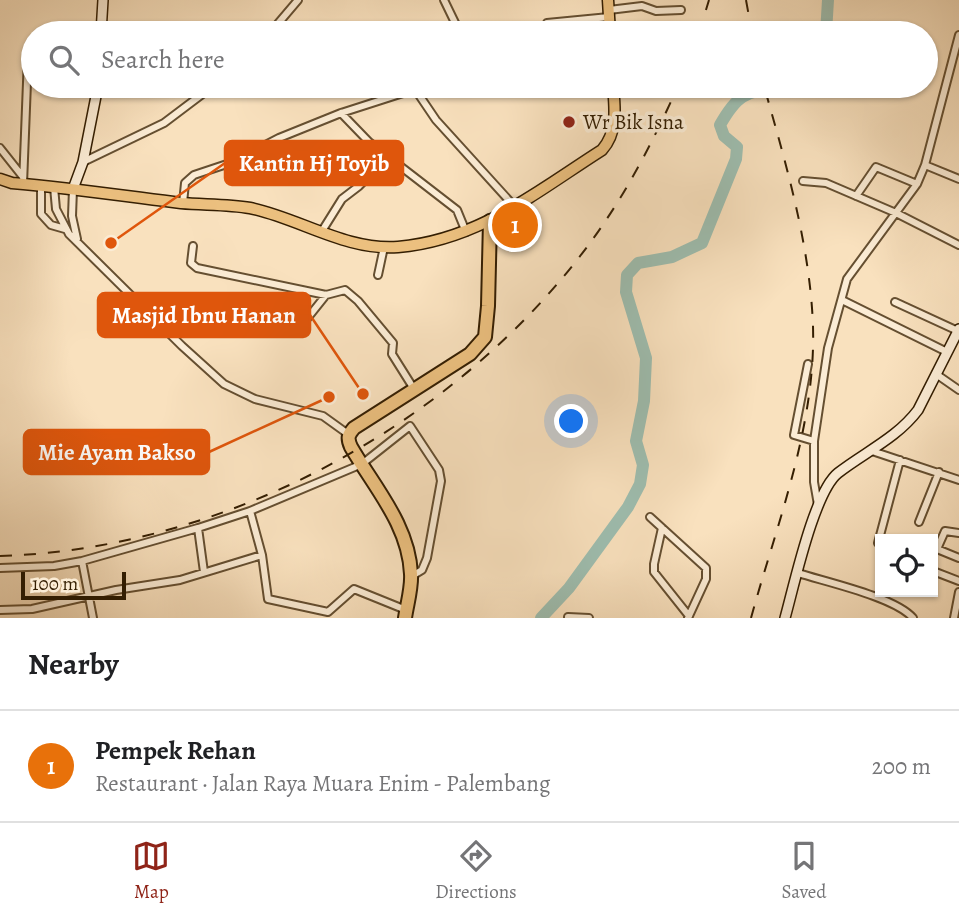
<!DOCTYPE html>
<meta charset="utf-8">
<style>
:root{--surface:#fff;--page:#f2f2f2;--text:#202124;--muted:#757577;--line:#e0e0e0;--accent:#8f2418}
body{margin:0;font-family:Alegreya,serif;background:var(--page);color:var(--text)}
.controls{position:absolute;right:21px;bottom:21px;display:grid;overflow:hidden;border-radius:0px;box-shadow:0 2px 5px #0004}
.controls button{width:63px;height:63px;display:grid;place-items:center;padding:0;border:0;border-bottom:2px solid var(--line);background:var(--surface);color:var(--text);font:35px sans-serif}
.scale{position:absolute;left:21px;bottom:18px;width:105px;box-sizing:border-box;padding-left:7px;border:4px solid #341e02;border-top:0;font-size:19px;line-height:24px;white-space:nowrap;color:#341e02;-webkit-text-stroke:5px #fbecd5;paint-order:stroke}
.you{position:absolute;left:572px;top:422px;width:24px;height:24px;margin:-18px;border:5px solid #fff;border-radius:50%;background:#1a73e8;box-shadow:0 0 0 10px #1a73e833}
.badge{display:grid;place-items:center;width:46px;height:46px;border-radius:50%;background:var(--accent);color:#fff;font-size:23px;font-weight:700}
.pin{position:absolute;translate:-50% -50%;border:4px solid #fff;box-shadow:0 2px 7px #0006}
.list{margin:0;padding:0;list-style:none}
h2{display:flex;justify-content:space-between;align-items:center;height:91px;margin:0;padding:0 28px;font-size:30px}
h2 small{font-size:23px;font-weight:400;color:var(--muted)}
.list li{display:grid;grid-template-columns:46px 1fr auto;gap:21px;align-items:center;box-sizing:border-box;height:112px;padding:0 28px;border-top:2px solid var(--line)}
.list b{display:block;font-size:26px;white-space:nowrap}
.list p{margin:0;font-size:23px;white-space:nowrap;color:var(--muted)}
.list em{font-size:23px;font-style:normal;color:var(--muted)}
.icon{flex:none;width:38px;height:38px;fill:none;stroke:currentColor;stroke-width:2;stroke-linecap:round;stroke-linejoin:round}
.map{position:relative;flex:none;width:959px;height:618px;overflow:hidden}
.search{position:absolute;background:var(--surface);box-shadow:0 2px 5px #0004;left:21px;right:21px;top:21px;height:77px;display:flex;align-items:center;gap:18px;box-sizing:border-box;padding:0 24px;border-radius:38px;color:var(--muted);font-size:26px}
.sheet{height:203px;background:var(--surface)}
nav{display:flex;justify-content:space-around;align-items:center;box-sizing:border-box;height:98px;border-top:2px solid var(--line);background:var(--surface);font-size:19px;color:var(--muted)}
nav a{display:grid;justify-items:center;gap:4px}
nav .on{color:var(--accent)}
.map>svg:first-child{display:block}
</style>
<div class="map">
<svg width="959" height="618" viewBox="0 0 959 618">
<rect width="100%" height="100%" fill="#f9e1be"/>
<filter id="stains"><feTurbulence type="fractalNoise" baseFrequency=".00286" numOctaves="4"/><feColorMatrix values="0 0 0 0 .2 0 0 0 0 .09 0 0 0 0 .02 0 0 0 .5 -.17"/></filter>
<radialGradient id="worn" r=".72"><stop offset=".6" stop-color="#630" stop-opacity="0"/><stop offset="1" stop-color="#630" stop-opacity=".3"/></radialGradient>
<g fill="none" stroke-linecap="round" stroke-linejoin="round">
<path stroke="#9ebeb0" stroke-width="12" d="M826,33L828,0
M541,618L569,588L628,507L640,484L643,465L636,441L644,401L646,358L626,292L627,275L638,263L672,257L702,243L736,159L737,147L724,136L720,125C738,93 745,93 780,86"/>
<defs>
<path id="street" d="M444,0L460,33
M609,10L642,6L656,11L681,10
M547,23L609,17
M270,33L298,0
M415,89L436,120L514,206
M341,113L369,142L457,210L466,232
M0,148L23,177
M83,162L164,123L213,86
M925,165L959,179
M803,181L826,183L896,213L959,245
M23,184L28,57
M41,186V214L51,225L65,229
M54,187L56,209L69,234L182,346L224,384L255,399L323,416L348,434
M73,189L72,216L77,239
M856,196L876,167L917,184
M183,203L185,183L194,175L230,163L279,138L341,113L425,86
M322,231L342,199L359,186L388,157
M193,246L191,263L197,268L326,295L345,290L358,301L393,343L392,354L414,389
M378,275L384,247
M842,300L947,352
M895,302L958,331
M302,325L326,295
M808,364L794,435L814,441
M936,374L959,390
M872,451L959,480
M818,505L814,482V441L828,348L847,279L917,184L925,165L959,35
M250,511L262,555L268,599L328,612L354,589L406,610
M650,517L706,568V579L688,618
M919,522L939,472
M198,528L204,572
M662,528L654,564V572L689,616
M959,533L945,531L937,549L959,558
M878,543L900,460
M82,561L93,618
M0,568L54,566L82,561L198,528L250,511L362,464L410,426L439,470L441,481L427,558L422,570L412,576
M933,571L959,581
M798,573C826,582 895,597 913,618
M0,610L32,609L116,590L180,580L262,555
M568,617L589,618
M954,618L959,592"/>
<path id="secondary" d="M101,33L103,0
M73,189L83,162L98,86
M785,618C794,586 814,492 838,473C865,452 897,438 918,410L959,329"/>
<path id="primary" d="M608,0L610,33
M0,179L12,183C69,188 125,196 181,203C204,205 228,204 250,208C299,218 346,251 398,247C479,240 536,192 602,150C618,132 615,108 613,86"/>
<path id="highway" d="M405,618C407,604 412,588 411,574C409,525 374,487 351,447C347,438 348,435 354,428L470,354L485,337L488,306L490,221"/>
</defs>
<use href="#street" stroke="#654f31" stroke-width="10"/>
<use href="#secondary" stroke="#341e02" stroke-width="12"/>
<use href="#primary" stroke="#341e02" stroke-width="13"/>
<use href="#highway" stroke="#341e02" stroke-width="16"/>
<use href="#street" stroke="#fbecd5" stroke-width="6"/>
<use href="#secondary" stroke="#fbecd5" stroke-width="9"/>
<use href="#primary" stroke="#ecc07f" stroke-width="10"/>
<use href="#highway" stroke="#ecc07f" stroke-width="12"/>
<path stroke="#341e02" stroke-width="2" stroke-dasharray="12 12" stroke-linecap="butt" d="M746,0L752,33
M699,33L709,0
M0,556C227,549 456,424 590,243C626,194 654,140 678,86
M751,618C777,523 816,426 813,326C810,245 786,164 764,86"/>
</g>
<circle fill="#8f2418" stroke="#fbecd5" stroke-width="2.5" cx="569" cy="122" r="7"/>
<g text-anchor="middle" dominant-baseline="central" stroke-width="7" stroke-linejoin="round" paint-order="stroke">
<g font-size="21" fill="#341e02" stroke="#fbecd5" text-anchor="start">
<text x="583" y="122">Wr Bik Isna</text>
</g>
</g>
<path fill="none" stroke="#df560c" stroke-width="2.5" d="M111 243L225 163M363 394L310 315M329 397L209 452"/>
<g fill="#df560c" stroke="#fbecd5" stroke-width="2.5">
<circle cx="111" cy="243" r="7"/>
<circle cx="363" cy="394" r="7"/>
<circle cx="329" cy="397" r="7"/>
</g>
<g fill="#df560c" stroke="#df560c" stroke-width="2.5">
<rect x="225" y="141" width="178" height="44" rx="7"/>
<rect x="98" y="293" width="212" height="44" rx="7"/>
<rect x="24" y="430" width="185" height="44" rx="7"/>
</g>
<g font-size="23" text-anchor="middle" font-weight="bold" fill="#fff">
<text x="314" y="171">Kantin Hj Toyib</text>
<text x="204" y="323">Masjid Ibnu Hanan</text>
<text x="117" y="460">Mie Ayam Bakso</text>
</g>
<rect width="100%" height="100%" filter="url(#stains)"/>
<rect width="100%" height="100%" fill="url(#worn)"/>
</svg>
<div class="controls">
<button><svg class="icon" aria-label="locate" viewBox="0 0 24 24"><circle cx="12" cy="12" r="6"/><path d="M12 2v4M12 18v4M2 12h4M18 12h4"/></svg></button>
</div>
<div class="scale">100 m</div>
<div class="you"></div>
<div class="pin badge" style="left:515px;top:225px;background:#e8710a">1</div>
<div class="search"><svg class="icon" aria-label="search" viewBox="0 0 24 24"><circle cx="10" cy="10" r="6"/><path d="M15 15l6 6"/></svg>Search here</div>
</div>
<section class="sheet">
<h2>Nearby<small></small></h2>
<ul class="list">
<li><span class="badge" style="background:#e8710a">1</span><div><b>Pempek Rehan</b><p>Restaurant · Jalan Raya Muara Enim - Palembang</p></div><em>200 m</em></li>
</ul>
</section>
<nav>
<a class="on"><svg class="icon" aria-label="map" viewBox="0 0 24 24"><path d="M3 6l6-2 6 2 6-2v14l-6 2-6-2-6 2zM9 4v14M15 6v14"/></svg>Map</a>
<a><svg class="icon" aria-label="directions" viewBox="0 0 24 24"><path d="M12 3l9 9-9 9-9-9zM9 14v-3h6M13 9l2 2-2 2"/></svg>Directions</a>
<a><svg class="icon" aria-label="saved" viewBox="0 0 24 24"><path d="M7 4h10v16l-5-4-5 4z"/></svg>Saved</a>
</nav>
